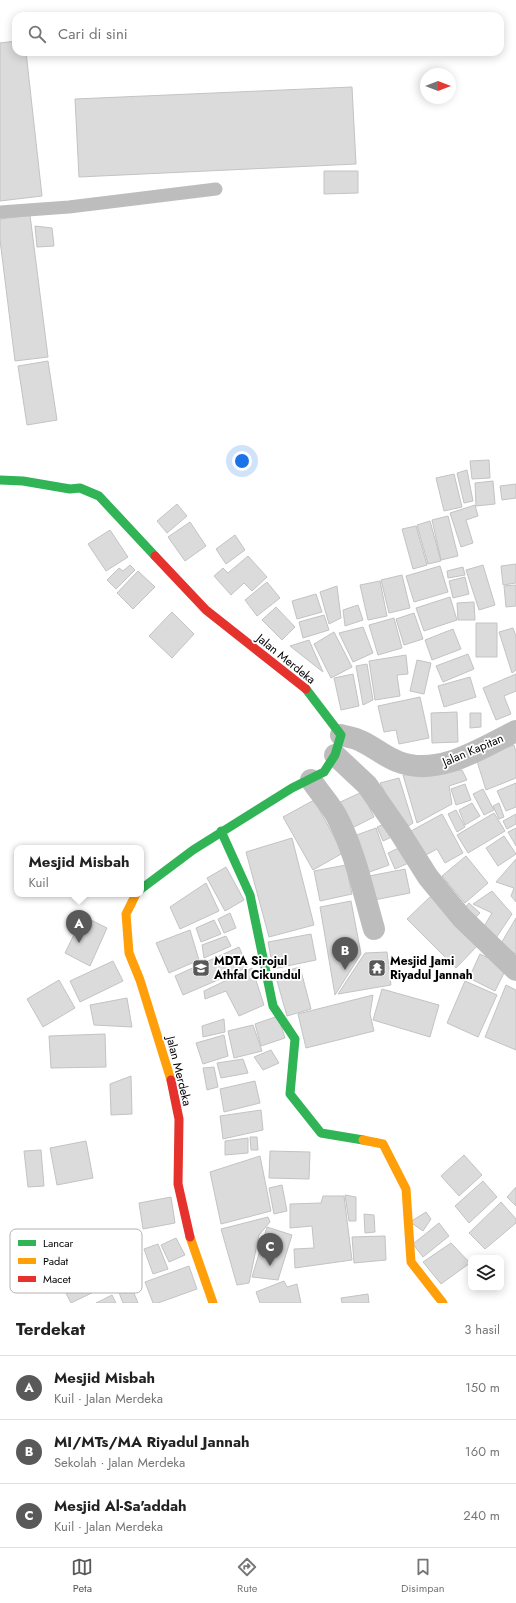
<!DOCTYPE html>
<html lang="id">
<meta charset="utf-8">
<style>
:root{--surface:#fff;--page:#f2f2f2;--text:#222;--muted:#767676;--line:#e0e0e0;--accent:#595959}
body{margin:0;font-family:Jost,sans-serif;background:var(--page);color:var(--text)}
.controls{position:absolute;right:12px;bottom:12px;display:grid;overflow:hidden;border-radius:8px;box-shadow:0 2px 10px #0003}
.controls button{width:36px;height:36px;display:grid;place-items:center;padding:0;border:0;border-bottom:1px solid var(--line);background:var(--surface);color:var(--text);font:20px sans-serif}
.compass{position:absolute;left:420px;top:68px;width:36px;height:36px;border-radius:50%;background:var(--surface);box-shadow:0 2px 10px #0003;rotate:90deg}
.you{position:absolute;left:242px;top:461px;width:14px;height:14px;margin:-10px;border:3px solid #fff;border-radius:50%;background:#1a73e8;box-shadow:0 0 0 6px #1a73e833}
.badge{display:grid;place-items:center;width:26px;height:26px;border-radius:50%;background:var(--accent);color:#fff;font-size:13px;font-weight:700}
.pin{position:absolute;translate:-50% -33px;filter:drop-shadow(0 1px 2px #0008)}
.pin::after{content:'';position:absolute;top:21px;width:14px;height:12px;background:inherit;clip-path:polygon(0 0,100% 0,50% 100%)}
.popup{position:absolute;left:14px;top:845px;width:130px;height:52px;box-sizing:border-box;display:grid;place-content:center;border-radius:8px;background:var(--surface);filter:drop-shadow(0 1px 3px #0005);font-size:13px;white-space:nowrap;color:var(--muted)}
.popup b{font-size:15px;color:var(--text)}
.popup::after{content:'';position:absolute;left:50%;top:100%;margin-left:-8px;border:8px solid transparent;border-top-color:var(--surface)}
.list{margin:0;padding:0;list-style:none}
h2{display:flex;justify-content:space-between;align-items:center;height:52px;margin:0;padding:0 16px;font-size:17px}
h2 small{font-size:13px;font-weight:400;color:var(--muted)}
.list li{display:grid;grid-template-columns:26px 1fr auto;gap:12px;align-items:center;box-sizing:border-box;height:64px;padding:0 16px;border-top:1px solid var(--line)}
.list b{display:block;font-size:15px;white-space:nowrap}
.list p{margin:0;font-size:13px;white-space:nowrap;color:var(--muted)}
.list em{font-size:13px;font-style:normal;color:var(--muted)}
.icon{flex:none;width:22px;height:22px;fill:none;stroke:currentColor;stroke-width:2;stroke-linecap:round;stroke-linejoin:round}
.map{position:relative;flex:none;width:516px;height:1303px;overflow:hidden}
.search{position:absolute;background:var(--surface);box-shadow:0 2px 10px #0003;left:12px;right:12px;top:12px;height:44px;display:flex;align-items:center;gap:10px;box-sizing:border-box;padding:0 14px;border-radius:12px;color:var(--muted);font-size:15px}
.sheet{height:244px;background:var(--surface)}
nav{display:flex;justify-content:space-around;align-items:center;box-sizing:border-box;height:56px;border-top:1px solid var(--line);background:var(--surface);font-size:11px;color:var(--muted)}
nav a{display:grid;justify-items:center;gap:2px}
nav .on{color:var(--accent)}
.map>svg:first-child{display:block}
</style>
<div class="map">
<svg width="516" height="1303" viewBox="0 0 516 1303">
<rect width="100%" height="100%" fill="#fff"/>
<path fill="#dbdbdb" stroke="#c3c3c3" d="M16,41V52H26L42,196L0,201V43Z
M352,87L356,164L79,177L75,99Z
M324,171H358V193L324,194Z
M30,215L48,357L15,361L0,240V219Z
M35,226L52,228L54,246L37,247Z
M48,361L57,420L27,425L18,366Z
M489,460L490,478L472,479L470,461Z
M467,470L473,501L464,503L457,473Z
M454,474L462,507L444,511L436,478Z
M493,481L495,504L476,506L475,483Z
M516,484V498L502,500L500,486Z
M177,504L187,516L167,533L157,521Z
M475,505L478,516L466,520L473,543L461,547L450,513Z
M448,516L458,556L441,560L432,520Z
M430,521L441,561L428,564L417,525Z
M190,522L206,546L185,561L168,537Z
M416,526L427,565L413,569L402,529Z
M110,530L128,557L106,571L88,544Z
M235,535L245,550L226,564L216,549Z
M248,556L267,577L252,591L244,583L231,595L214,576L223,568L228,573Z
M516,564V583L503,585L501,566Z
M130,565L135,570L116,589L107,580L119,568L123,571Z
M483,565L495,605L479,610L466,570Z
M440,566L448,592L414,602L406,576Z
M463,567L465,575L448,578L447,571Z
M138,571L155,587L133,609L117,593Z
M402,575L410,608L389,613L381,580Z
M465,577L469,594L453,598L449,581Z
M380,581L387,616L368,620L360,585Z
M267,582L280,598L257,616L245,600Z
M516,585V606L506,607L504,586Z
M337,586L341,618L329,624L320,592Z
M316,594L322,612L297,619L292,601Z
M450,597L457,620L424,631L416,608Z
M474,602L475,620H458L457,603Z
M358,605L363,620L345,626L343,610Z
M276,607L295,627L282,640L262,620Z
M172,612L194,634L172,658L149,636Z
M414,613L423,639L404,645L396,619Z
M324,615L329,630L303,638L299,622Z
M394,618L402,648L378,655L369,625Z
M476,623H497V657H476Z
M363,627L373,653L353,662L339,633Z
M513,628L516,636V670L512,673L499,632Z
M453,629L461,649L432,660L425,640Z
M334,632L352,667L331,678L314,644Z
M309,640L323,672L290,646Z
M468,654L474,669L443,682L436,666Z
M406,655L408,674L397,675L400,696L375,700L369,661Z
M417,660L431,663L424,694L410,691Z
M367,664L373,700L363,705L356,666Z
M353,674L359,706L341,710L334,678Z
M516,674V691L504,696L511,714L496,720L483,688Z
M470,677L476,697L444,707L438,686Z
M420,697L429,738L399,744L396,730L384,732L378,706Z
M457,712L458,742L432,743L431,713Z
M470,713H481V727L470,728Z
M514,745L516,752V778L486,790L476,758Z
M462,770L467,780L449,786L452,804L417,823L403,775Z
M399,778L413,823L404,829L380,783Z
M516,783V807L506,811L497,791Z
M465,784L471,800L456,805L451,789Z
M483,789L494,810L484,815L473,794Z
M362,792L374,817L348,830L336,804Z
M314,800L343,853L313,870L283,817Z
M472,803L480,816L465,825L459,810Z
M499,803L504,817L499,819L493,806Z
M456,810L465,827L457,832L448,814Z
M494,813L505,831L468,853L457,835Z
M442,814L463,853L445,863L437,849L424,856L411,831Z
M516,814V824L507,829L503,821Z
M389,822L394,836L383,841L377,827Z
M376,828L389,865L364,874L351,837Z
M516,828V846L508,832Z
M504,836L516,854L498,866L486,848Z
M292,838L314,925L269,937L246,852Z
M403,846L411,862L395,869L388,853Z
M466,856L488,883L465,903L442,876Z
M516,859V902L511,896L514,888L496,882Z
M346,865L352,894L320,901L314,871Z
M226,867L244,900L225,911L207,878Z
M405,869L410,893L374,900L369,876Z
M206,883L219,911L180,929L170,907Z
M492,891L512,914L496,938L483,928L492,913L473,904Z
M432,895L480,943L456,968L407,919Z
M351,901L361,954L335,995L320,907Z
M469,903L480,913L473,920L463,910Z
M230,913L236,928L224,933L218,919Z
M83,916L107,928L90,966L65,953Z
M516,918V954L500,945Z
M214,920L221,934L201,942L196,928Z
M190,930L199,960L169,973L156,943Z
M311,934L316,960L273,969L268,942Z
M226,936L231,946L204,958L202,945Z
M239,947L248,967L183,995L175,976Z
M387,952L391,985L338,994L365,953Z
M480,954L507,967L495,991L469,978Z
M113,961L123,981L80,1002L70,981Z
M300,967L311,1009L287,1016L275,974Z
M252,968L264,1005L239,1016L226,991L205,999L204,991Z
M59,980L75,1008L43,1027L27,999Z
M465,981L497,995L478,1037L447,1023Z
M506,985L516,990V1050L485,1037Z
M382,989L439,1005L430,1037L373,1020Z
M373,995L370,1014L374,1031L306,1048L298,1014Z
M127,998L132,1027L94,1025L90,1005Z
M278,1016L285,1038L261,1046L255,1024Z
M224,1019L225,1032L203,1037L202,1026Z
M253,1025L262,1051L234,1058L228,1031Z
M105,1034L106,1067L51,1068L49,1036Z
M224,1035L228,1056L203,1064L196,1043Z
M271,1050L279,1063L263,1070L254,1057Z
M243,1059L248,1073L221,1078L217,1063Z
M214,1067L218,1087L207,1090L203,1068Z
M131,1076L132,1114L111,1115L110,1084Z
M255,1081L260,1103L224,1112L220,1089Z
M261,1110L263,1130L223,1139L220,1116Z
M250,1137H257L258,1150H251Z
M248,1138V1153L225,1155V1141Z
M86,1141L93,1178L57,1185L50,1148Z
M41,1150L44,1186L28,1187L24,1151Z
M270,1151L310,1152L309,1179L269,1178Z
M464,1155L482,1175L459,1196L441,1176Z
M260,1156L271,1211L221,1224L210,1172Z
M483,1181L497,1197L469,1223L455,1206Z
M282,1185L287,1211L274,1214L269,1188Z
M516,1187V1206L507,1197Z
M345,1195L356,1197V1221H349Z
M323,1196H344L352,1260L295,1268L294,1249L314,1248L312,1226L290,1228V1204L321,1203Z
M171,1197L175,1223L143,1229L139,1203Z
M501,1202L516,1219V1223L485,1249L469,1233Z
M426,1212L431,1219L423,1231L410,1222Z
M364,1214L374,1215L375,1232L365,1233Z
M268,1217L270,1222L259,1235L249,1283L237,1285L221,1229Z
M439,1223L449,1236L423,1257L413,1244Z
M267,1227L292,1235L278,1280L252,1277Z
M385,1236L386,1260L354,1263L352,1237Z
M176,1238L185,1255L169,1262L161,1245Z
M136,1239L142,1255L129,1259L135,1275L108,1285L96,1254Z
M451,1243L470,1263L441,1284L423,1262Z
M158,1244L168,1269L153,1274L144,1249Z
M84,1252L102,1288L71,1303L53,1268Z
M189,1266L197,1289L158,1303H153L145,1282Z
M284,1281L287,1287L297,1284L301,1303H260L256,1292Z
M131,1286L138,1303H123L118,1290Z
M368,1294L369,1303H342L341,1298Z
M112,1295L116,1303H96Z"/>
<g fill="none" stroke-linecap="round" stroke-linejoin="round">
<path stroke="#bdbdbd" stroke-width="13" d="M0,212L69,207L216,189"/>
<path stroke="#bdbdbd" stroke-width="22" d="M341,735C348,737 355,738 361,741C374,747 385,757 399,762C439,777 481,748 516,731
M335,755L367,785L399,831L428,877L462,918L516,970
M311,780C319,792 329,803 336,815C355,851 363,891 374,929"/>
<path stroke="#30b455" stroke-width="9" d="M0,480L23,481L70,489L80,488L99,496L155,556
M221,831L250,895L273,1006L295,1039L290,1094L321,1133L363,1140
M141,889L193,850L292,788L324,772L335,755L341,735L306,689"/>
<path stroke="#ff9f0a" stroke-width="9" d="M136,894L126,914L129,953L140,980L171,1080
M363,1140L383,1144L406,1189L411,1262L443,1303
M190,1237L213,1303"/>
<path stroke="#e5322d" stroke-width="9" d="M155,556L206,610L306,689
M171,1080L179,1119L178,1184L190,1237"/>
</g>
<defs>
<symbol id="school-square" viewBox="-11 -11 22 22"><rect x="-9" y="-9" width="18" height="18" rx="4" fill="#595959" stroke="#fff"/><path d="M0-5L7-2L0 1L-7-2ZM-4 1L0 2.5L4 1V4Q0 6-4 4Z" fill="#fff"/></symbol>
<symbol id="temple-square" viewBox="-11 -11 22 22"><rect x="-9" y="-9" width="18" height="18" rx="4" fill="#595959" stroke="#fff"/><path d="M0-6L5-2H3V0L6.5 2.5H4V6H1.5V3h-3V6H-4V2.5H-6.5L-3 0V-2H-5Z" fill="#fff"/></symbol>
</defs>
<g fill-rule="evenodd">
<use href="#school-square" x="191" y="958" width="20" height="20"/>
<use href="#temple-square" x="367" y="958" width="20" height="20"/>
</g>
<g text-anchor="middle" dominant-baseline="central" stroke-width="3.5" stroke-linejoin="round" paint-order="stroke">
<g font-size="12" fill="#000" stroke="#fff">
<text transform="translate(286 659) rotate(39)">Jalan Merdeka</text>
<text transform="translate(473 750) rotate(-23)">Jalan Kapitan</text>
<text transform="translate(179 1071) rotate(76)">Jalan Merdeka</text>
</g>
<g font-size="12" font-weight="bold" fill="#000" stroke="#fff" text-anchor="start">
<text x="214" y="961">MDTA Sirojul<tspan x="214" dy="14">Athfal Cikundul</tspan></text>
<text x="390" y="961">Mesjid Jami<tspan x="390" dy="14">Riyadul Jannah</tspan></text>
</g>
</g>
<rect x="10" y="1229" width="132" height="64" rx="6" fill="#fff" stroke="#b2b2b2" stroke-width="1"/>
<rect x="18" y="1240" width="18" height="6" fill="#30b455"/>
<rect x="18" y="1258" width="18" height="6" fill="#ff9f0a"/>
<rect x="18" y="1276" width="18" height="6" fill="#e5322d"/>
<g font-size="11" fill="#000">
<text x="43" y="1247">Lancar</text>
<text x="43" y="1265">Padat</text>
<text x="43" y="1283">Macet</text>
</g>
</svg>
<div class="controls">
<button><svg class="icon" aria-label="layers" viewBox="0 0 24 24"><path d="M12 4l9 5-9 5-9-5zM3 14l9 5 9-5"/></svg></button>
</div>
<svg class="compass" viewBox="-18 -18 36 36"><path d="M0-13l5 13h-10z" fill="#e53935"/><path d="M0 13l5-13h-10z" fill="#767676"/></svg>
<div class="you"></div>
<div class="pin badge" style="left:79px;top:943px">A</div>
<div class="popup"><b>Mesjid Misbah</b>Kuil</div>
<div class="pin badge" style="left:345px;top:970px">B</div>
<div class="pin badge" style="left:270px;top:1266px">C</div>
<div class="search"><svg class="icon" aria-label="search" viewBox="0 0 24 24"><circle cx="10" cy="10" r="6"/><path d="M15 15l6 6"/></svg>Cari di sini</div>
</div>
<section class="sheet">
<h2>Terdekat<small>3 hasil</small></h2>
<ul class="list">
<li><span class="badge">A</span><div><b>Mesjid Misbah</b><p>Kuil · Jalan Merdeka</p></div><em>150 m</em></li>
<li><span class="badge">B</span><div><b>MI/MTs/MA Riyadul Jannah</b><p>Sekolah · Jalan Merdeka</p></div><em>160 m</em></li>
<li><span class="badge">C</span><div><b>Mesjid Al-Sa'addah</b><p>Kuil · Jalan Merdeka</p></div><em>240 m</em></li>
</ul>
</section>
<nav>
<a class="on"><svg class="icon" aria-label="map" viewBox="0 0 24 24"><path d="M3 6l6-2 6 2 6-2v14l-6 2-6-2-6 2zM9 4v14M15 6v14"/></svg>Peta</a>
<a><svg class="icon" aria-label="directions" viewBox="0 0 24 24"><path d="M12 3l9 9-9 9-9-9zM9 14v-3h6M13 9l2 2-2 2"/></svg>Rute</a>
<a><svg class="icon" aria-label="saved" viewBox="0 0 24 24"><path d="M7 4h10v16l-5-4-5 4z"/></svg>Disimpan</a>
</nav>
